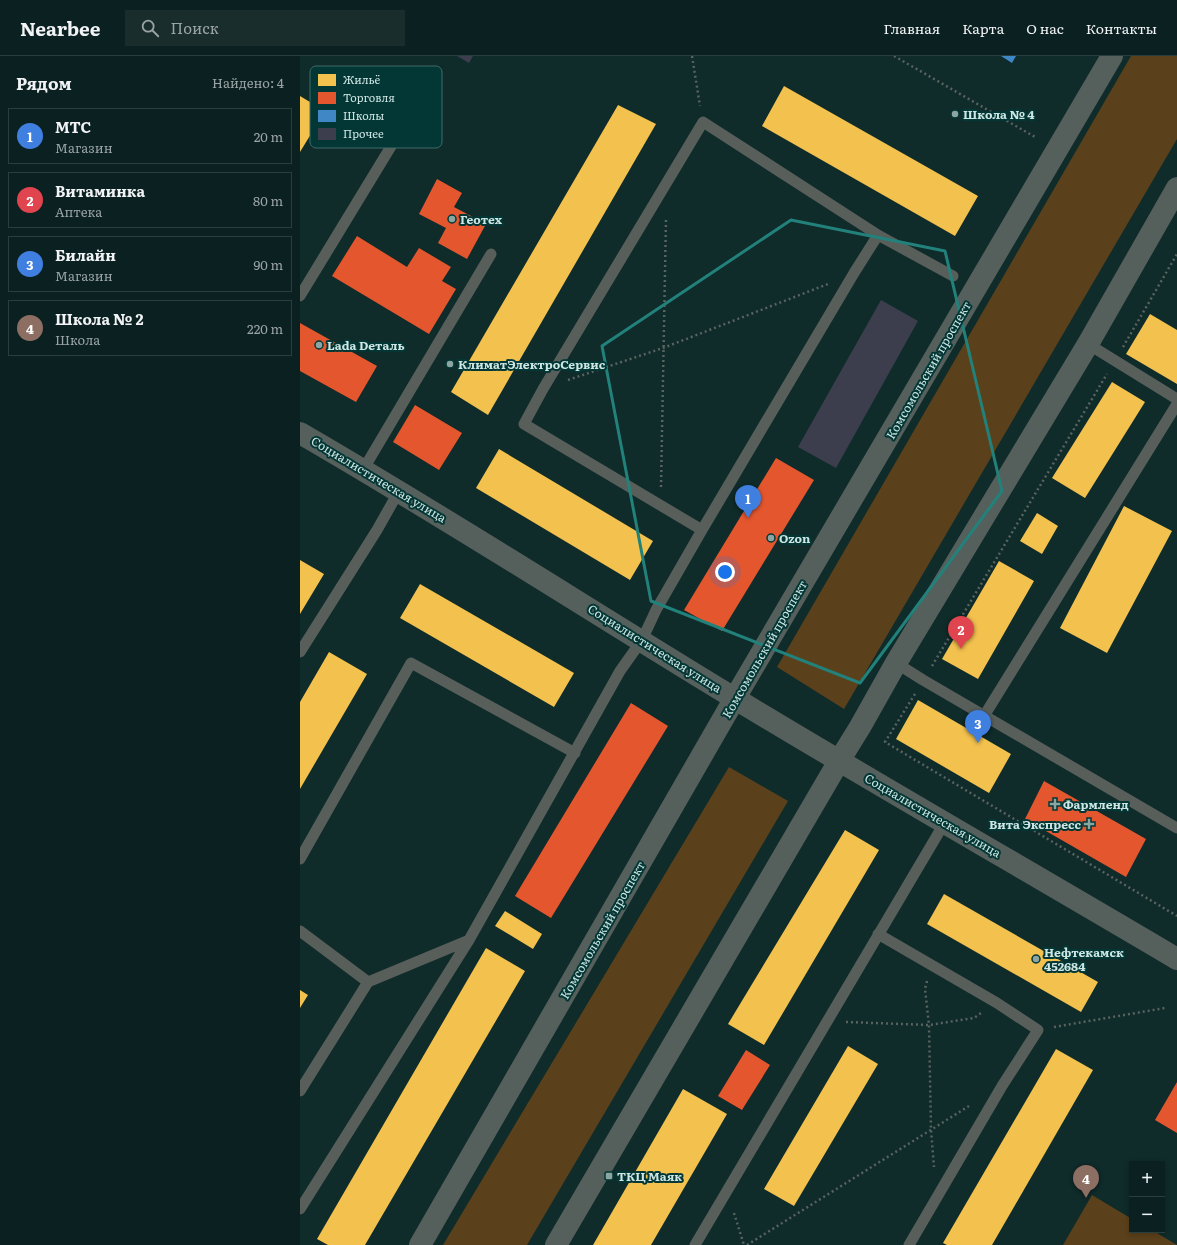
<!DOCTYPE html>
<html lang="ru">
<meta charset="utf-8">
<style>
:root{--surface:#0b2020;--page:#192d2d;--text:#f1f3f6;--muted:#9aa3a5;--line:#2b3e3e;--accent:#8ba5a3}
body{margin:0;font-family:Literata,serif;background:var(--page);color:var(--text)}
.controls{position:absolute;right:12px;bottom:12px;display:grid;overflow:hidden;border-radius:0px;box-shadow:0 2px 6px #0003}
.controls button{width:36px;height:36px;display:grid;place-items:center;padding:0;border:0;border-bottom:1px solid var(--line);background:var(--surface);color:var(--text);font:20px sans-serif}
.you{position:absolute;left:425px;top:516px;width:14px;height:14px;margin:-10px;border:3px solid #fff;border-radius:50%;background:#1a73e8;box-shadow:0 0 0 6px #1a73e833}
.badge{display:grid;place-items:center;width:26px;height:26px;border-radius:50%;background:var(--accent);color:#fff;font-size:13px;font-weight:700}
.pin{position:absolute;translate:-50% -33px;filter:drop-shadow(0 1px 2px #0008)}
.pin::after{content:'';position:absolute;top:21px;width:14px;height:12px;background:inherit;clip-path:polygon(0 0,100% 0,50% 100%)}
.list{margin:0;padding:0;list-style:none}
h2{display:flex;justify-content:space-between;align-items:center;height:52px;margin:0;padding:0 16px;font-size:17px}
h2 small{font-size:13px;font-weight:400;color:var(--muted)}
.list li{display:grid;grid-template-columns:26px 1fr auto;gap:12px;align-items:center;box-sizing:border-box;height:56px;margin:0 8px 8px;padding:0 8px;border:1px solid var(--line);border-radius:0px}
.list b{display:block;font-size:15px;white-space:nowrap}
.list p{margin:0;font-size:13px;white-space:nowrap;color:var(--muted)}
.list em{font-size:13px;font-style:normal;color:var(--muted)}
.icon{flex:none;width:22px;height:22px;fill:none;stroke:currentColor;stroke-width:2;stroke-linecap:round;stroke-linejoin:round}
.map{position:relative;flex:none;width:877px;height:1189px;overflow:hidden}
header{display:flex;align-items:center;gap:24px;box-sizing:border-box;height:56px;padding:0 20px;background:var(--surface);border-bottom:1px solid var(--line)}
header strong{font-size:19px}
nav{display:flex;gap:22px;margin-inline-start:auto;font-size:14px}
.search{width:280px;height:36px;background:var(--page);display:flex;align-items:center;gap:10px;box-sizing:border-box;padding:0 14px;border-radius:0px;color:var(--muted);font-size:15px}
main{display:flex}
aside{flex:1;background:var(--surface)}
.map>svg:first-child{display:block}
</style>
<header>
<strong>Nearbee</strong>
<div class="search"><svg class="icon" aria-label="search" viewBox="0 0 24 24"><circle cx="10" cy="10" r="6"/><path d="M15 15l6 6"/></svg>Поиск</div>
<nav><a>Главная</a><a>Карта</a><a>О нас</a><a>Контакты</a></nav>
</header>
<main>
<aside>
<h2>Рядом<small>Найдено: 4</small></h2>
<ul class="list">
<li><span class="badge" style="background:#3f7fe0">1</span><div><b>МТС</b><p>Магазин</p></div><em>20 m</em></li>
<li><span class="badge" style="background:#e0444e">2</span><div><b>Витаминка</b><p>Аптека</p></div><em>80 m</em></li>
<li><span class="badge" style="background:#3f7fe0">3</span><div><b>Билайн</b><p>Магазин</p></div><em>90 m</em></li>
<li><span class="badge" style="background:#8d6e63">4</span><div><b>Школа № 2</b><p>Школа</p></div><em>220 m</em></li>
</ul>
</aside>
<div class="map">
<svg width="877" height="1189" viewBox="0 0 877 1189">
<rect width="100%" height="100%" fill="#0f2b2a"/>
<path fill="#5b411b" d="M831,0H877V83L544,653L477,611Z
M429,711L488,745L227,1189H143Z
M792,1139L832,1163V1174H852L877,1189H763Z"/>
<path fill="#f2c14e" d="M484,30L678,140L655,180L462,70Z
M0,40L25,55L0,96Z
M318,49L356,68L188,359L151,336Z
M850,258L877,274V328L826,298Z
M812,326L845,346L785,442L752,422Z
M199,393L353,485L330,524L176,432Z
M824,450L872,475L807,597L760,572Z
M737,457L758,470L742,498L720,485Z
M0,504L24,518L0,558Z
M699,505L734,525L678,623L642,603Z
M120,528L274,617L254,651L100,562Z
M29,596L67,618L0,733V646Z
M618,644L711,698L689,737L596,683Z
M545,774L579,794L464,989L428,968Z
M644,838L798,926L781,956L627,868Z
M205,855L242,878L233,893L195,870Z
M186,892L225,915L65,1189H28L17,1183Z
M0,934L8,939L0,952Z
M548,990L578,1008L494,1150L464,1133Z
M756,993L793,1014L692,1189H647L643,1187Z
M383,1033L427,1058L351,1189H293Z"/>
<path fill="#e4572e" d="M137,123L162,137L154,151L186,168L167,203L138,187L146,172L119,158Z
M57,180L107,211L119,192L151,211L142,225L156,233L129,278L32,220Z
M0,267L77,310L56,346L0,315Z
M115,349L162,377L139,414L93,386Z
M476,402L514,424L422,575L384,554Z
M331,647L368,670L251,862L215,840Z
M744,725L846,783L826,821L725,763Z
M446,994L470,1009L442,1054L418,1040Z
M877,1026V1077L855,1064Z"/>
<path fill="#3f88c5" d="M701,0H716L712,7Z"/>
<path fill="#3c3e4e" d="M157,0H173L169,7Z
M581,244L618,265L536,412L498,391Z"/>
<g fill="none" stroke-linecap="round" stroke-linejoin="round">
<path stroke="#596360" stroke-width="2.5" stroke-dasharray="2 3" stroke-linecap="butt" d="M392,0L400,50
M594,0L735,81
M823,291L877,198
M268,324L363,292L528,228
M361,431L366,162
M632,610L807,318
M615,638L585,686L877,860
M627,925L625,933L629,969L631,1074L634,1111
M546,966L629,969L674,962L681,957
M754,971L865,952
M434,1157L444,1189
M447,1189L669,1050"/>
<path stroke="#585e5a" stroke-width="11" d="M0,240L132,23
M788,288L877,343
M63,414L191,198
M402,474L224,368L243,333L403,66L578,179L653,220
M0,596L77,474L99,435
M596,607L623,624L877,772
M684,660L877,348
M0,803L111,607L275,697
M0,875L68,926
M578,878L697,947L738,974L702,1030L609,1189
M0,1035L68,926L169,884
M0,1153L169,884L320,615L342,584L356,554L402,474L554,217L578,179
M395,1189L645,766"/>
<path stroke="#555f5b" stroke-width="22" d="M0,377C147,462 289,554 434,642C581,731 730,816 877,903
M120,1189L435,642L812,0
M256,1189L539,705L560,671L596,607L788,288L877,132"/>
</g>
<path fill="none" stroke="#22817a" stroke-width="3" stroke-linejoin="round" d="M491,164L645,195L702,435L560,627L351,545L302,290Z"/>
<g fill="#8ba5a3" stroke="#033735" stroke-width="1.5">
<circle cx="655" cy="58" r="4"/>
<circle cx="152" cy="163" r="4"/>
<circle cx="19" cy="289" r="4"/>
<circle cx="150" cy="308" r="4"/>
<circle cx="471" cy="482" r="4"/>
<path d="M753 742h4v4h4v4h-4v4h-4v-4h-4v-4h4z"/>
<path d="M787 762h4v4h4v4h-4v4h-4v-4h-4v-4h4z"/>
<circle cx="736" cy="903" r="4"/>
<rect x="305" y="1116" width="8" height="8" rx="2"/>
</g>
<g text-anchor="middle" dominant-baseline="central" stroke-width="4" stroke-linejoin="round" paint-order="stroke">
<g font-size="12" font-weight="bold" fill="#cee6e4" stroke="#033735" text-anchor="start">
<text x="663" y="58">Школа № 4</text>
<text x="160" y="163">Геотех</text>
<text x="27" y="289">Lada Dеталь</text>
<text x="158" y="308">КлиматЭлектроСервис</text>
<text x="479" y="482">Ozon</text>
<text x="763" y="748">Фармленд</text>
<text x="781" y="768" text-anchor="end">Вита Экспресс</text>
<text x="744" y="896">Нефтекамск<tspan x="744" dy="14">452684</tspan></text>
<text x="317" y="1120">ТКЦ Маяк</text>
</g>
<g font-size="12" fill="#cee6e4" stroke="#033735">
<text transform="translate(628 314) rotate(-60)">Комсомольский проспект</text>
<text transform="translate(79 423) rotate(31)">Социалистическая улица</text>
<text transform="translate(355 592) rotate(32)">Социалистическая улица</text>
<text transform="translate(464 593) rotate(-60)">Комсомольский проспект</text>
<text transform="translate(633 759) rotate(30)">Социалистическая улица</text>
<text transform="translate(302 874) rotate(-60)">Комсомольский проспект</text>
</g>
</g>
<rect x="10" y="10" width="132" height="82" rx="6" fill="#033735" stroke="#406c6a" stroke-width="1"/>
<rect x="18" y="18" width="18" height="12" fill="#f2c14e"/>
<rect x="18" y="36" width="18" height="12" fill="#e4572e"/>
<rect x="18" y="54" width="18" height="12" fill="#3f88c5"/>
<rect x="18" y="72" width="18" height="12" fill="#3c3e4e"/>
<g font-size="11" fill="#cee6e4">
<text x="43" y="28">Жильё</text>
<text x="43" y="46">Торговля</text>
<text x="43" y="64">Школы</text>
<text x="43" y="82">Прочее</text>
</g>
</svg>
<div class="controls">
<button>+</button>
<button>−</button>
</div>
<div class="you"></div>
<div class="pin badge" style="left:448px;top:462px;background:#3f7fe0">1</div>
<div class="pin badge" style="left:661px;top:593px;background:#e0444e">2</div>
<div class="pin badge" style="left:678px;top:687px;background:#3f7fe0">3</div>
<div class="pin badge" style="left:786px;top:1142px;background:#8d6e63">4</div>
</div>
</main>
